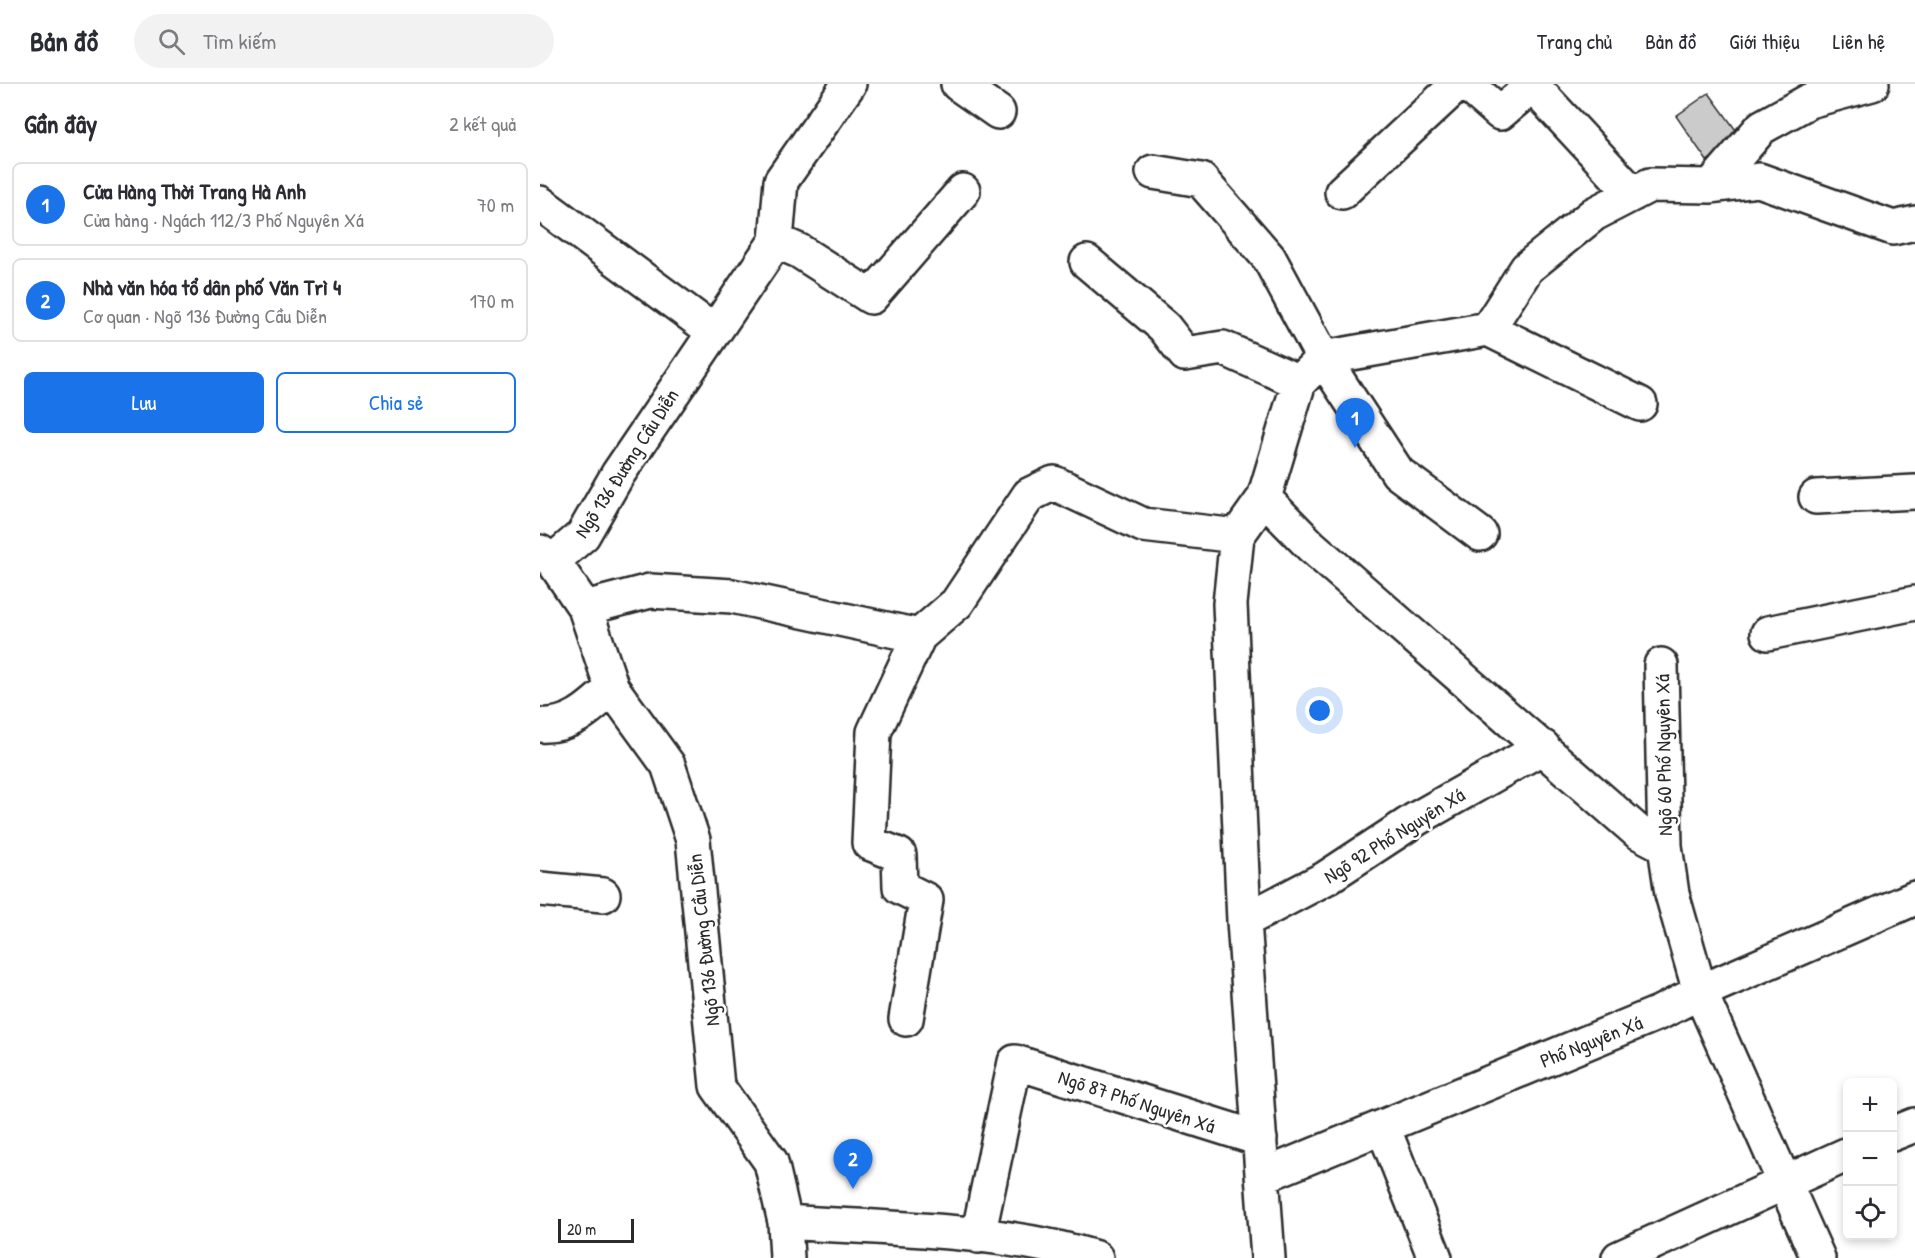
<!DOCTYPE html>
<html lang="vi">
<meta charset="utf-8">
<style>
:root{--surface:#fff;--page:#f2f2f3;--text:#2b2b33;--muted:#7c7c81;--line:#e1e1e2;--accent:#1a73e8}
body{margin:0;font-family:"Patrick Hand",sans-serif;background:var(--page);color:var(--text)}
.controls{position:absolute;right:18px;bottom:18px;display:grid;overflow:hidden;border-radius:9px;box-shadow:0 3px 9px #0003}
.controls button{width:54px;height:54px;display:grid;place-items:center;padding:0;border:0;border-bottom:2px solid var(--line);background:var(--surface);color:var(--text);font:30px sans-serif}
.scale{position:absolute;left:18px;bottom:15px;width:76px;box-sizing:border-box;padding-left:6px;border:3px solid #2b2b2b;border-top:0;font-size:16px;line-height:21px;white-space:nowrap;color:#2b2b2b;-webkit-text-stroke:4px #fff;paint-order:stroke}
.you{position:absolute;left:780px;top:627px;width:21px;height:21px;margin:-15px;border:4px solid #fff;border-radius:50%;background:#1a73e8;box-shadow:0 0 0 9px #1a73e833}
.badge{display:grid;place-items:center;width:39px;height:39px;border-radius:50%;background:var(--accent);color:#fff;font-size:20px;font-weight:700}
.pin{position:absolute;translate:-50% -50px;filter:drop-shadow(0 2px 3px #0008)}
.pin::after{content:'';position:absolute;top:32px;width:21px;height:18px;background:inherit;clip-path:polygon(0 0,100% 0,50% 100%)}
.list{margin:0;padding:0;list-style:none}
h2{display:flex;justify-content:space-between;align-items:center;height:78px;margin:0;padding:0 24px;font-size:26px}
h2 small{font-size:20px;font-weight:400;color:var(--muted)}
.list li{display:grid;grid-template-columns:39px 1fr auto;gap:18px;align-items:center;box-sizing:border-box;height:84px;margin:0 12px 12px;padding:0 12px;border:2px solid var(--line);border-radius:9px}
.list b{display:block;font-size:22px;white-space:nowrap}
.list p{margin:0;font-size:20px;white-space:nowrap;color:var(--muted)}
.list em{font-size:20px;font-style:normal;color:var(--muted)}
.actions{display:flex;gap:12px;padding:18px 24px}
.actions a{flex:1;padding:14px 0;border:2px solid var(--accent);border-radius:9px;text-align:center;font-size:21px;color:var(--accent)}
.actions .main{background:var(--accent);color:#fff}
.icon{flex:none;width:33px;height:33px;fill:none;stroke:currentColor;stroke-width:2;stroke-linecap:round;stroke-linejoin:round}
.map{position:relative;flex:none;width:1375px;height:1174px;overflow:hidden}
header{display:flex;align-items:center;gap:36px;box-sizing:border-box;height:84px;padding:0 30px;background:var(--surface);border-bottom:2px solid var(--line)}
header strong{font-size:28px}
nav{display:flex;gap:33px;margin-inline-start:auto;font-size:21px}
.search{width:420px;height:54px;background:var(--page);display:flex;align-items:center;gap:15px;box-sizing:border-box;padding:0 21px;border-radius:33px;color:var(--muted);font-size:22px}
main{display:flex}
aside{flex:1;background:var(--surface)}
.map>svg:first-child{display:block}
</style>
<header>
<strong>Bản đồ</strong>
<div class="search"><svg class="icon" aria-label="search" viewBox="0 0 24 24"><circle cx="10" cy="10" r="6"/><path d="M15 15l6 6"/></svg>Tìm kiếm</div>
<nav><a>Trang chủ</a><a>Bản đồ</a><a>Giới thiệu</a><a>Liên hệ</a></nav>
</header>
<main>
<aside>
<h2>Gần đây<small>2 kết quả</small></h2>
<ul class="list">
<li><span class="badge">1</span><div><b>Cửa Hàng Thời Trang Hà Anh</b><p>Cửa hàng · Ngách 112/3 Phố Nguyên Xá</p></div><em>70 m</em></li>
<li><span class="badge">2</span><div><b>Nhà văn hóa tổ dân phố Văn Trì 4</b><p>Cơ quan · Ngõ 136 Đường Cầu Diễn</p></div><em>170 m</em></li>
</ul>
<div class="actions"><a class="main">Lưu</a><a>Chia sẻ</a></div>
</aside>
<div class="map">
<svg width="1375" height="1174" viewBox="0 0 1375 1174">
<rect width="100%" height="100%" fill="#fff"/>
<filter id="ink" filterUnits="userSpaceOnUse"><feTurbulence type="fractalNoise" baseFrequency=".0167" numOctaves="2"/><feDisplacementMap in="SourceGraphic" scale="12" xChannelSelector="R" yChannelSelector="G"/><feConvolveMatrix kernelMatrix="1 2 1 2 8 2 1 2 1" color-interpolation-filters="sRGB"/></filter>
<g filter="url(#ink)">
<path fill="#cbcbcb" stroke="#2b2b2b" stroke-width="1.5" d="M1169,9L1201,53L1167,77L1136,32Z"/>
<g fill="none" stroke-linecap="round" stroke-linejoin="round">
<defs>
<path id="minor" d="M418,0L458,28
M927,0L960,29L992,2
M991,0L1093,110
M613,88L661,96L729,174L783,274L858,389L940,450
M1171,102L1222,43L1269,17L1332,0
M802,108L918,0
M0,119L173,247
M236,157L259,167L331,213L423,107
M547,178L624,243L645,270L683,264L759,298
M948,245L1100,320
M783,274L948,245L987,184L1054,130L1110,101L1171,102L1219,96L1353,144L1375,139
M1276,413L1375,408
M724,414L771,462L1098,748L1125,762
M0,468L13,477L45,524L72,604L128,681L153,756L177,1002L231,1078L245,1138L247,1174
M13,477L43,451L78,390L236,157L241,97L309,0
M45,524L110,507L192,512L379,552
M1228,549L1375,519
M1121,581L1125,762L1132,810L1160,908L1278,1174
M0,641C31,643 50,624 72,604
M0,805L63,811
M704,837L786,794L876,735L1003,663
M366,935L386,816L360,803L359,771L329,759L334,648L379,552L417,519L489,411L514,399L603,441L697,452
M843,1043L895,1174
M1352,1050L1375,1041
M723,1092L1121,928L1160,908L1375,814
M245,1138C346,1145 460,1144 556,1174
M438,1152L475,978L720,1055
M728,1174L704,837L690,520L697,452L724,414L759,298L783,274
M1079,1174L1308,1070"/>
</defs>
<use href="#minor" stroke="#2b2b2b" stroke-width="38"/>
<use href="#minor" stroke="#fff" stroke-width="33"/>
</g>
</g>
<g text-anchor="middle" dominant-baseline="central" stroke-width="5" stroke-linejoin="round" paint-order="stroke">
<g font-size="20" fill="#2b2b2b" stroke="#fff">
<text transform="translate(86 379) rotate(-57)">Ngõ 136 Đường Cầu Diễn</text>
<text transform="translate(1123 671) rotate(-91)">Ngõ 60 Phố Nguyên Xá</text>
<text transform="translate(854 751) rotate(-32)">Ngõ 92 Phố Nguyên Xá</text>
<text transform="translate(163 856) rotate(-96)">Ngõ 136 Đường Cầu Diễn</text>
<text transform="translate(1051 957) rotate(-22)">Phố Nguyên Xá</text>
<text transform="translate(597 1017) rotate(18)">Ngõ 87 Phố Nguyên Xá</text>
</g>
</g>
</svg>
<div class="controls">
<button>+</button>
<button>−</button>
<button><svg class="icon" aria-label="locate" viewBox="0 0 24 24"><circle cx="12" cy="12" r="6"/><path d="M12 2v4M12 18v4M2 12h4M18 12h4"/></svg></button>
</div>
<div class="scale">20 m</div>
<div class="you"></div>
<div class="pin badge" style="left:815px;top:364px">1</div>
<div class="pin badge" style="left:313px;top:1105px">2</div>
</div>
</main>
